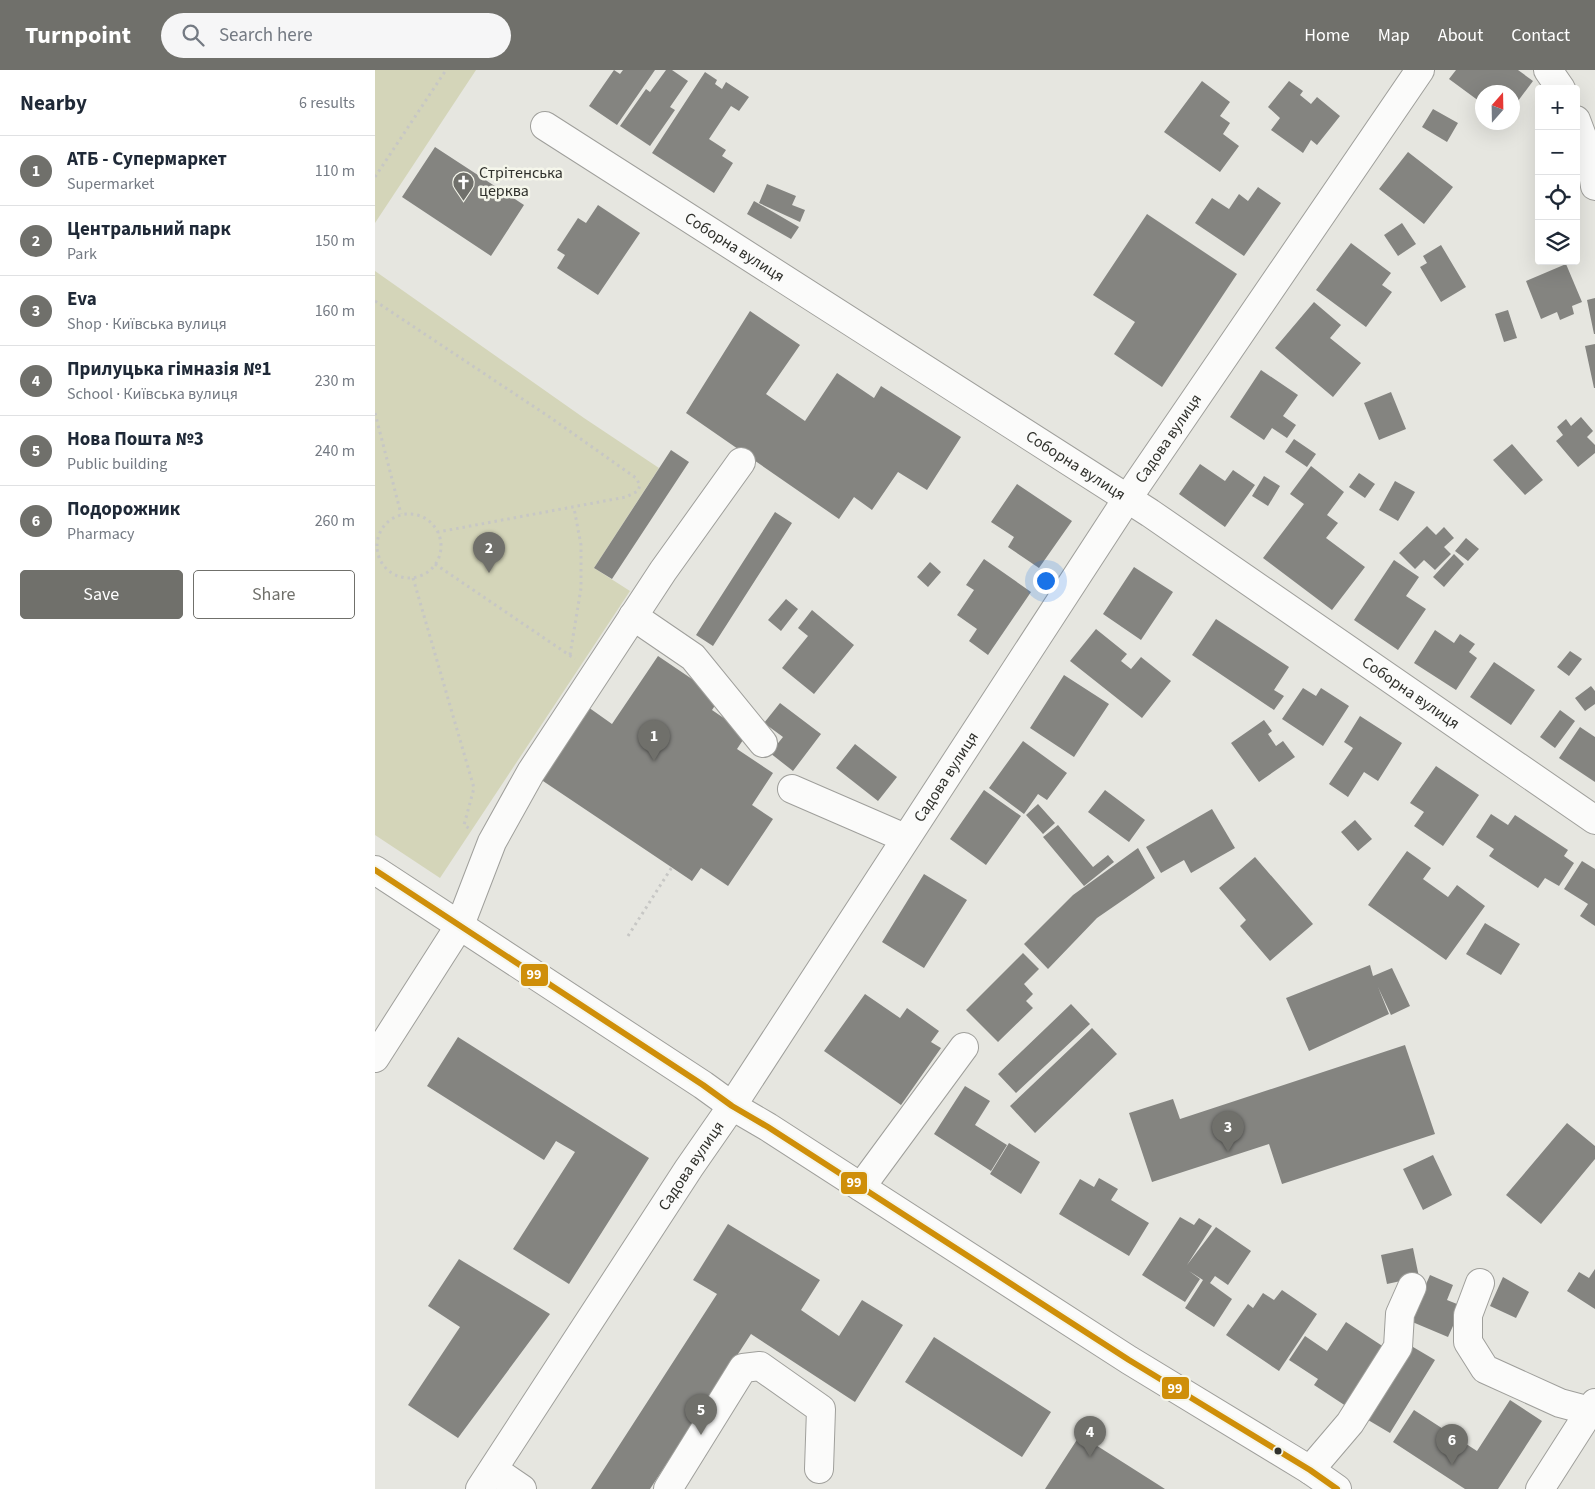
<!DOCTYPE html>
<meta charset="utf-8">
<style>
:root{--surface:#fff;--page:#f6f6f7;--text:#1f2937;--muted:#747a83;--line:#e0e1e3;--accent:#70706b}
body{margin:0;font-family:"Source Sans 3",sans-serif;background:var(--page);color:var(--text)}
.controls{position:absolute;right:15px;top:15px;display:grid;overflow:hidden;border-radius:5px;box-shadow:0 5px 20px #0002}
.controls button{width:45px;height:45px;display:grid;place-items:center;padding:0;border:0;border-bottom:1px solid var(--line);background:var(--surface);color:var(--text);font:25px sans-serif}
.compass{position:absolute;left:1100px;top:15px;width:45px;height:45px;border-radius:50%;background:var(--surface);box-shadow:0 5px 20px #0002;rotate:20deg}
.you{position:absolute;left:670px;top:510px;width:18px;height:18px;margin:-12px;border:4px solid #fff;border-radius:50%;background:#1a73e8;box-shadow:0 0 0 8px #1a73e833}
.badge{display:grid;place-items:center;width:32px;height:32px;border-radius:50%;background:var(--accent);color:#fff;font-size:16px;font-weight:700}
.pin{position:absolute;translate:-50% -41px;filter:drop-shadow(0 1px 2px #0008)}
.pin::after{content:'';position:absolute;top:26px;width:18px;height:15px;background:inherit;clip-path:polygon(0 0,100% 0,50% 100%)}
.list{margin:0;padding:0;list-style:none}
h2{display:flex;justify-content:space-between;align-items:center;height:65px;margin:0;padding:0 20px;font-size:21px}
h2 small{font-size:16px;font-weight:400;color:var(--muted)}
.list li{display:grid;grid-template-columns:32px 1fr auto;gap:15px;align-items:center;box-sizing:border-box;height:70px;padding:0 20px;border-top:1px solid var(--line)}
.list b{display:block;font-size:19px;white-space:nowrap}
.list p{margin:0;font-size:16px;white-space:nowrap;color:var(--muted)}
.list em{font-size:16px;font-style:normal;color:var(--muted)}
.actions{display:flex;gap:10px;padding:15px 20px}
.actions a{flex:1;padding:11px 0;border:1px solid var(--accent);border-radius:5px;text-align:center;font-size:18px;color:var(--accent)}
.actions .main{background:var(--accent);color:#fff}
.icon{flex:none;width:28px;height:28px;fill:none;stroke:currentColor;stroke-width:2;stroke-linecap:round;stroke-linejoin:round}
.map{position:relative;flex:none;width:1220px;height:1419px;overflow:hidden}
header{display:flex;align-items:center;gap:30px;box-sizing:border-box;height:70px;padding:0 25px;background:var(--accent);color:#fff}
header strong{font-size:24px}
nav{display:flex;gap:28px;margin-inline-start:auto;font-size:18px}
.search{width:350px;height:45px;background:var(--page);display:flex;align-items:center;gap:12px;box-sizing:border-box;padding:0 18px;border-radius:28px;color:var(--muted);font-size:19px}
main{display:flex}
aside{flex:1;background:var(--surface)}
.map>svg:first-child{display:block}
</style>
<header>
<strong>Turnpoint</strong>
<div class="search"><svg class="icon" aria-label="search" viewBox="0 0 24 24"><circle cx="10" cy="10" r="6"/><path d="M15 15l6 6"/></svg>Search here</div>
<nav><a>Home</a><a>Map</a><a>About</a><a>Contact</a></nav>
</header>
<main>
<aside>
<h2>Nearby<small>6 results</small></h2>
<ul class="list">
<li><span class="badge">1</span><div><b>АТБ - Супермаркет</b><p>Supermarket</p></div><em>110 m</em></li>
<li><span class="badge">2</span><div><b>Центральний парк</b><p>Park</p></div><em>150 m</em></li>
<li><span class="badge">3</span><div><b>Eva</b><p>Shop · Київська вулиця</p></div><em>160 m</em></li>
<li><span class="badge">4</span><div><b>Прилуцька гімназія №1</b><p>School · Київська вулиця</p></div><em>230 m</em></li>
<li><span class="badge">5</span><div><b>Нова Пошта №3</b><p>Public building</p></div><em>240 m</em></li>
<li><span class="badge">6</span><div><b>Подорожник</b><p>Pharmacy</p></div><em>260 m</em></li>
</ul>
<div class="actions"><a class="main">Save</a><a>Share</a></div>
</aside>
<div class="map">
<svg width="1220" height="1419" viewBox="0 0 1220 1419">
<rect width="100%" height="100%" fill="#e6e6e0"/>
<path fill="#d4d5b9" d="M0,0H101L0,153Z
M0,201L209,348L284,398L219,498L255,521L65,808L0,765Z"/>
<path fill="#848480" d="M239,0L245,4L248,0H280L242,55L214,36Z
M291,0H297L313,11L295,37L300,40L275,76L245,56L271,19L275,22Z
M1081,0H1143L1158,11L1143,31L1138,27V22H1108V34L1074,9Z
M330,2L342,10L340,14L347,19L351,12L374,27L364,41L356,36L334,69L351,80L347,86L358,93L339,123L277,83Z
M827,11L855,32L845,46L855,53L848,64L864,76L845,102L789,62Z
M914,11L928,21L925,25L936,34L942,27L965,46L942,75L936,70L928,83L896,60L905,48L893,37Z
M1058,39L1083,53L1072,72L1047,57Z
M60,77L149,135L116,186L27,127Z
M1033,82L1078,117L1049,154L1004,119Z
M392,114L421,126L417,135L430,140L425,152L384,133Z
M883,117L906,133L869,186L820,153L837,128L854,139L864,124L873,131Z
M379,131L424,157L416,169L372,144Z
M223,135L265,163L223,225L182,198L190,185L182,180L203,148L211,153Z
M772,144L862,204L787,317L739,284L760,252L718,225Z
M1027,153L1041,174L1023,186L1009,165Z
M976,173L1016,203L1007,215L1017,222L991,257L941,220Z
M1066,175L1091,217L1066,232L1045,197L1052,193L1048,186Z
M1191,194L1207,232L1197,236L1199,244L1185,250L1182,242L1166,249L1151,211Z
M1220,228V264H1219L1212,230Z
M939,232L966,255L955,268L986,293L958,327L900,278Z
M1133,240L1142,268L1129,272L1120,244Z
M375,241L425,275L391,324L430,351L462,303L499,328L506,316L586,367L552,420L523,402L497,440L479,427L464,449L311,343Z
M1220,274V318H1219L1210,276Z
M886,300L923,325L908,346L921,355L912,368L897,358L889,370L855,347Z
M1016,322L1031,359L1004,370L989,333Z
M1206,347L1218,361L1212,367L1220,375V383L1203,397L1181,371L1188,365L1182,357L1191,349L1196,356Z
M919,369L941,384L932,397L910,382Z
M1137,374L1168,410L1150,425L1118,390Z
M296,380L314,392L237,509L219,498Z
M825,394L850,411L858,400L880,415L850,457L804,424Z
M936,396L969,422L952,445L963,453L951,468L990,497L957,540L888,488L929,434L915,424Z
M984,403L1000,414L990,428L974,417Z
M889,406L905,416L893,436L877,426Z
M1020,411L1040,422L1023,451L1004,440Z
M642,414L697,451L664,498L633,477L639,467L616,452Z
M400,442L417,453L338,576L321,565Z
M1052,456L1061,465L1069,457L1079,468L1069,477L1076,484L1060,500L1049,490L1040,499L1024,483Z
M1091,468L1104,479L1093,491L1080,481Z
M1079,484L1089,494L1069,517L1058,507Z
M609,489L656,522L613,585L594,571L602,559L582,545L599,520L591,515Z
M1019,490L1044,507L1031,526L1051,539L1023,580L979,550Z
M555,492L566,502L553,517L542,507Z
M759,497L798,522L766,570L728,544Z
M411,529L423,539L406,561L393,550Z
M437,540L479,575L439,624L407,598L433,566L423,558Z
M841,549L914,597L899,620L909,626L899,640L817,585Z
M721,559L752,584L746,591L756,599L766,587L796,611L767,648L695,591Z
M1060,560L1079,573L1085,564L1100,574L1094,582L1102,588L1081,620L1039,593Z
M1195,581L1207,589L1194,606L1182,597Z
M283,586L345,628L337,640L372,664L362,679L398,703L377,735L398,749L353,816L326,798L317,811L165,709L213,637L237,654Z
M1119,592L1160,620L1136,655L1095,627Z
M689,605L734,634L699,687L655,658Z
M1216,616L1220,621V634L1210,641L1200,628Z
M928,618L941,626L946,618L974,636L948,676L907,649Z
M405,633L446,664L418,701L395,683L408,667L389,653Z
M1185,640L1200,651L1180,678L1165,667Z
M985,646L1027,673L1003,711L989,702L973,727L954,714L978,678L969,672Z
M889,650L897,661L893,664L901,676L908,671L920,687L884,712L856,673Z
M1205,657L1220,667V712L1184,688Z
M648,671L692,703L672,730L663,724L649,744L614,718Z
M480,674L522,707L503,731L461,698Z
M1061,696L1104,725L1068,776L1039,756L1049,742L1035,733Z
M609,720L646,746L611,795L575,769Z
M730,720L770,750L754,772L713,742Z
M663,734L680,753L668,764L651,745Z
M837,739L860,778L816,803L809,790L786,803L771,777Z
M1116,744L1133,755L1140,745L1193,780L1189,786L1199,793L1184,816L1170,808L1163,818L1114,786L1119,779L1101,767Z
M980,750L997,769L983,781L966,762Z
M683,755L718,797L733,785L739,792L709,816L668,767Z
M763,778L780,808L722,848L673,899L649,874L698,825Z
M1032,781L1056,798L1048,809L1073,827L1082,815L1110,836L1071,890L993,835Z
M880,787L938,854L895,891L865,856L871,850L844,818Z
M1207,791L1220,799V856L1205,846L1213,834L1189,819Z
M549,804L592,830L549,898L507,872Z
M1110,853L1145,874L1126,905L1091,884Z
M648,883L664,899L649,914L658,924L651,931L658,938L623,972L591,940Z
M995,895L998,906L1017,898L1035,936L1016,945L1003,917L1014,944L934,981L911,928Z
M490,924L525,948L532,938L564,961L556,972L566,978L526,1035L449,981Z
M696,934L715,954L641,1023L623,1004Z
M717,958L742,984L660,1063L635,1036Z
M83,967L274,1088L194,1214L138,1179L200,1082L181,1071L169,1090L52,1016Z
M1030,975L1060,1064L907,1114L894,1074L777,1112L754,1043L798,1029L805,1049Z
M590,1016L615,1031L600,1055L632,1075L616,1101L559,1064Z
M1192,1053L1220,1076V1089L1166,1154L1131,1125Z
M634,1073L665,1092L646,1124L615,1104Z
M1058,1085L1077,1125L1048,1140L1028,1099Z
M724,1108L743,1119L736,1130L774,1153L754,1186L684,1144L705,1109L719,1117Z
M805,1147L819,1155L824,1148L837,1156L812,1195L841,1157L876,1181L853,1215L840,1206L835,1213L857,1229L839,1257L810,1238L828,1210L814,1201L825,1209L810,1232L767,1205Z
M353,1154L445,1210L426,1240L464,1266L487,1230L528,1255L480,1332L376,1264L275,1419H216L342,1224L318,1210Z
M1038,1178L1044,1207L1012,1214L1006,1185Z
M84,1189L175,1244L83,1368L33,1335L85,1257L53,1236Z
M1220,1199V1239L1192,1221L1204,1202L1214,1208Z
M1055,1205L1078,1215L1072,1230L1087,1236L1073,1267L1035,1251Z
M1128,1207L1154,1222L1141,1248L1115,1236Z
M907,1220L942,1244L904,1301L851,1265L873,1234L878,1238L888,1223L899,1230Z
M971,1252L1015,1281L977,1340L939,1315L943,1309L914,1290L930,1266L952,1281Z
M559,1267L676,1342L647,1387L530,1312Z
M1033,1274L1060,1290L1015,1363L988,1347Z
M1135,1330L1167,1351L1123,1419H1090L1018,1372L1039,1340L1102,1381Z
M705,1365L790,1419H670Z"/>
<g fill="none" stroke-linecap="round" stroke-linejoin="round">
<defs>
<g id="minor">
<path d="M1173,0L1186,19"/>
<path d="M1201,50L1216,90L1220,116"/>
<path id="s1" d="M170,56L775,443L1220,750"/>
<path d="M258,546L318,587L388,673"/>
<path d="M417,719L530,768"/>
<path d="M0,988L85,855L117,772L156,702L288,501L366,392"/>
<path d="M486,1117L589,977"/>
<path d="M1105,1213L1093,1245V1272L1110,1299L1185,1333L1215,1341L1220,1345"/>
<path d="M119,1400L147,1419"/>
<path d="M935,1400L975,1353L1023,1277L1025,1244L1037,1217"/>
<path id="s2" d="M105,1419L314,1098L357,1036L752,429L1045,0"/>
<path d="M293,1419L368,1298L385,1296L446,1339L444,1399"/>
<path d="M1165,1419L1220,1333"/>
</g>
<path id="major" d="M0,800L328,1015L357,1036L393,1057L754,1290L935,1400L962,1419"/>
</defs>
<use href="#minor" stroke="#9f9f9b" stroke-width="30"/>
<use href="#major" stroke="#9f9f9b" stroke-width="30"/>
<path stroke="#c7c7c5" stroke-width="3" stroke-dasharray="2.5 4" stroke-linecap="butt" d="M0,107L71,0
M0,231L176,348L261,408L265,415L263,421L251,427L63,462
M0,343L26,444
M2 476a32 32 0 1 1 64 0a32 32 0 1 1-64 0Z
M60,494L200,589
M38,508L99,718L89,755L95,759
M195,585L206,518V475L199,438
M253,866L297,797"/>
<use href="#minor" stroke="#fbfbfa" stroke-width="28"/>
<use href="#major" stroke="#fbfbfa" stroke-width="28"/>
<defs>
<path id="bus-1" d="M0,800L328,1015L357,1036L393,1057L754,1290L935,1400L962,1419"/>
</defs>
<use href="#bus-1" stroke="#f5f6eb" stroke-width="10"/>
<use href="#bus-1" stroke="#cf8f09" stroke-width="6"/>
</g>
<defs>
<symbol id="church-pin" viewBox="-11 -11 22 30"><path d="M0 17L-7.5 6A9.5 9.5 0 1 1 7.5 6Z" fill="#70706b" stroke="#f5f6eb"/><path d="M-1.2-6h2.4v3.5h3.3v2.4h-3.3V6h-2.4V-.1h-3.3v-2.4h3.3Z" fill="#fff"/></symbol>
</defs>
<g fill-rule="evenodd">
<use href="#church-pin" x="76" y="100" width="25" height="34"/>
</g>
<circle fill="#30312c" stroke="#f5f6eb" stroke-width="2" cx="903" cy="1381" r="4.5"/>
<g text-anchor="middle" dominant-baseline="central" stroke-width="5" stroke-linejoin="round" paint-order="stroke">
<g font-size="16" fill="#30312c" stroke="#f5f6eb" text-anchor="start">
<text x="104" y="103">Стрітенська<tspan x="104" dy="18">церква</tspan></text>
</g>
<g font-size="16" fill="#30312c" stroke="#f5f6eb">
<text stroke="none"><textPath href="#s1" startOffset="225">Соборна вулиця</textPath></text>
<text stroke="none"><textPath href="#s2" startOffset="1256">Садова вулиця</textPath></text>
<text stroke="none"><textPath href="#s1" startOffset="630">Соборна вулиця</textPath></text>
<text stroke="none"><textPath href="#s1" startOffset="1035">Соборна вулиця</textPath></text>
<text stroke="none"><textPath href="#s2" startOffset="851">Садова вулиця</textPath></text>
<text stroke="none"><textPath href="#s2" startOffset="386">Садова вулиця</textPath></text>
</g>
</g>
<g stroke="#f5f6eb" stroke-width="2">
<rect x="145" y="893" width="29" height="24" rx="5" fill="#cf8f09"/>
<rect x="465" y="1101" width="28" height="24" rx="5" fill="#cf8f09"/>
<rect x="786" y="1306" width="29" height="24" rx="5" fill="#cf8f09"/>
</g>
<g font-size="14" text-anchor="middle" font-weight="bold" fill="#fff">
<text x="159" y="909">99</text>
<text x="479" y="1117">99</text>
<text x="800" y="1323">99</text>
</g>
</svg>
<div class="controls">
<button>+</button>
<button>−</button>
<button><svg class="icon" aria-label="locate" viewBox="0 0 24 24"><circle cx="12" cy="12" r="6"/><path d="M12 2v4M12 18v4M2 12h4M18 12h4"/></svg></button>
<button><svg class="icon" aria-label="layers" viewBox="0 0 24 24"><path d="M12 4l9 5-9 5-9-5zM3 14l9 5 9-5"/></svg></button>
</div>
<svg class="compass" viewBox="-18 -18 36 36"><path d="M0-13l5 13h-10z" fill="#e53935"/><path d="M0 13l5-13h-10z" fill="#747a83"/></svg>
<div class="you"></div>
<div class="pin badge" style="left:279px;top:691px">1</div>
<div class="pin badge" style="left:114px;top:503px">2</div>
<div class="pin badge" style="left:853px;top:1082px">3</div>
<div class="pin badge" style="left:715px;top:1387px">4</div>
<div class="pin badge" style="left:326px;top:1365px">5</div>
<div class="pin badge" style="left:1077px;top:1395px">6</div>
</div>
</main>
